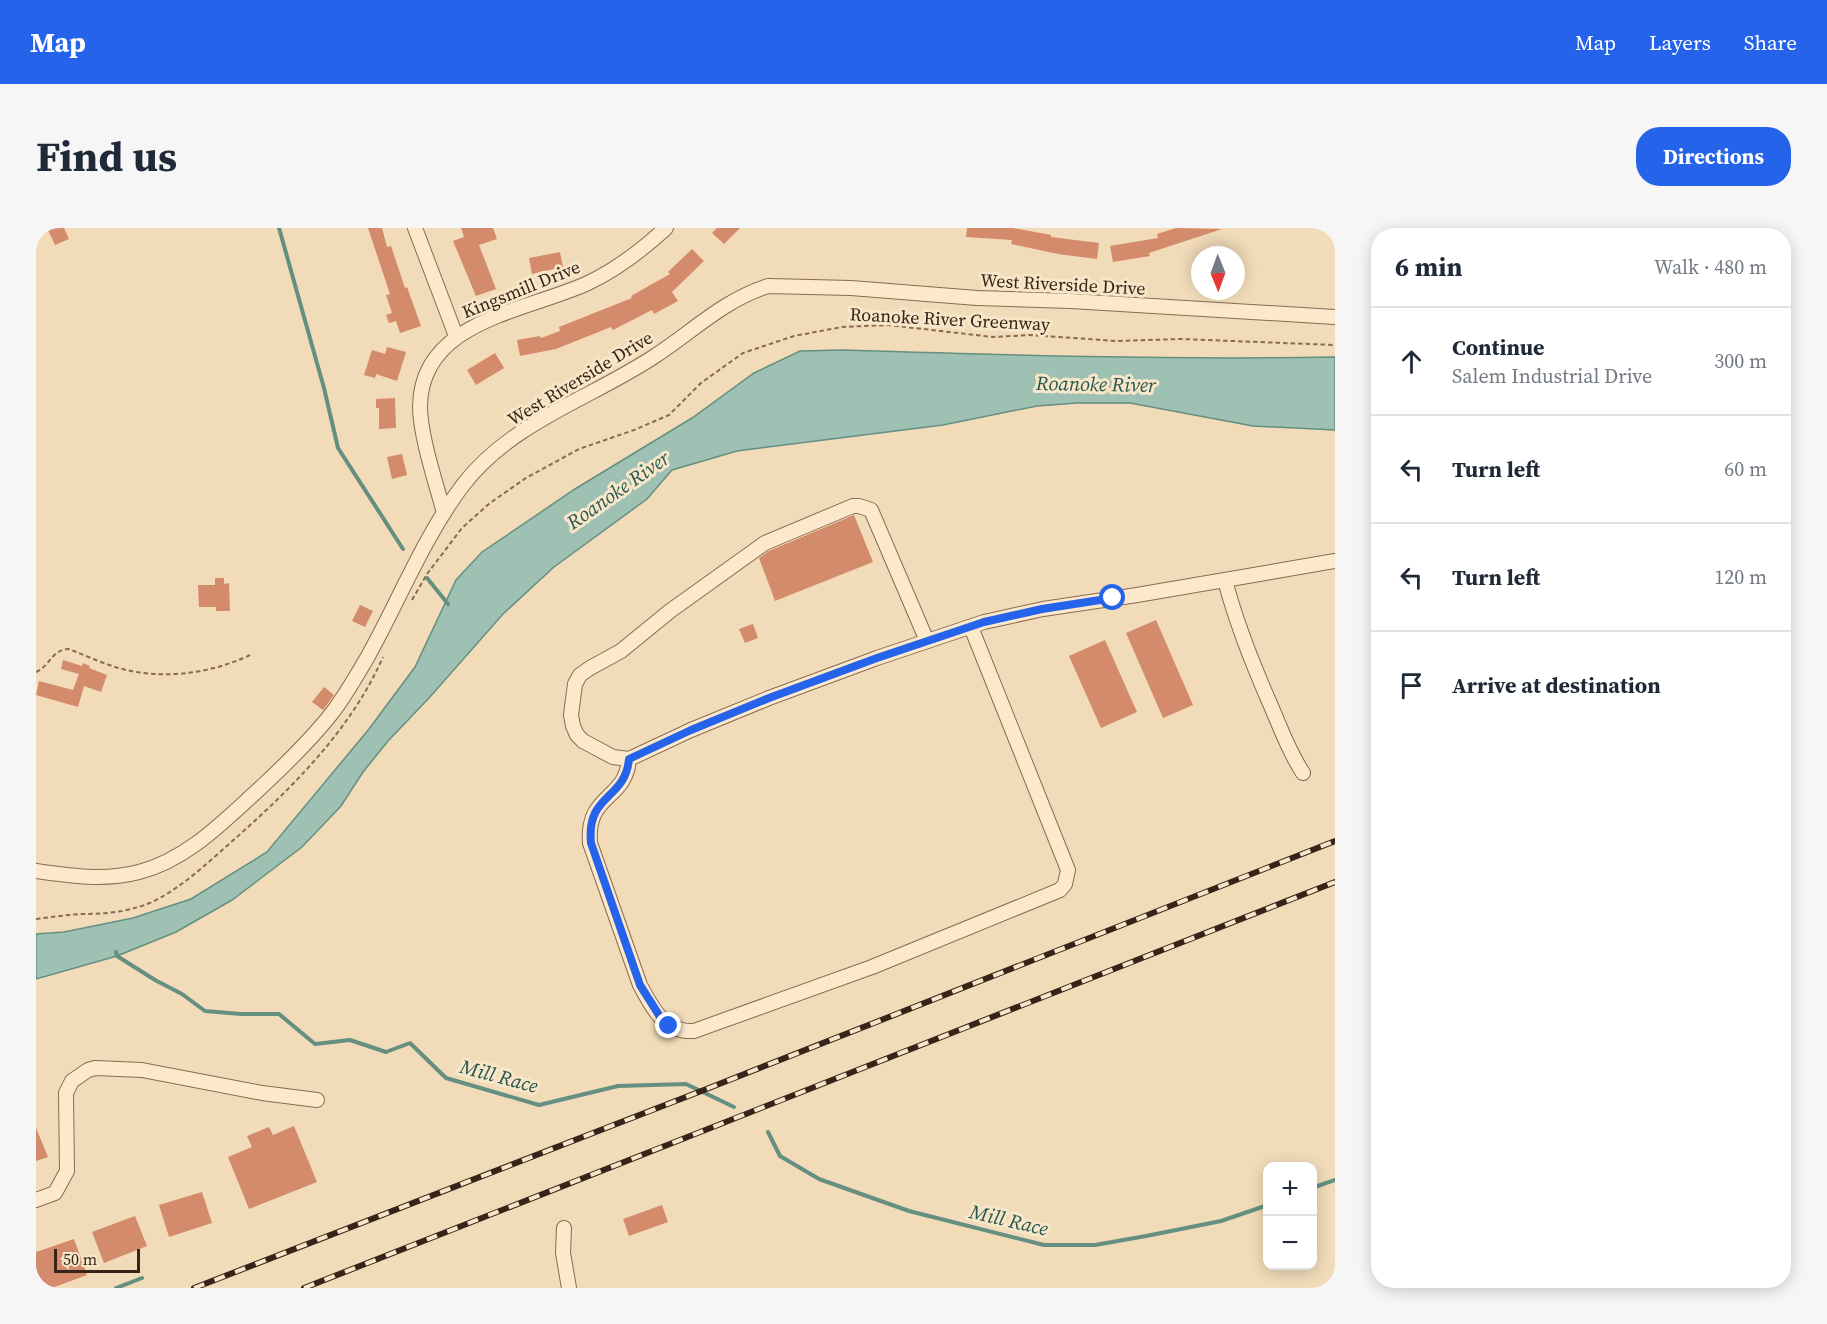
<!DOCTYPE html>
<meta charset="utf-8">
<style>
:root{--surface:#fff;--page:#f6f6f7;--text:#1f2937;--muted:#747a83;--line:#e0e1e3;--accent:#2563eb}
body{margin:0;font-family:"Source Serif 4",serif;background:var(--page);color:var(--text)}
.controls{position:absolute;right:18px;bottom:18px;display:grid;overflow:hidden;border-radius:12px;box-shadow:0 3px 15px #0003}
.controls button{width:54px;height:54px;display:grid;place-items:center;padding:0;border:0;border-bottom:2px solid var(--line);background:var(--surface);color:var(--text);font:30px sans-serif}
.compass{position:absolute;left:1155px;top:18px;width:54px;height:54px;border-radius:50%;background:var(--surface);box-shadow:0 3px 15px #0003;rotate:179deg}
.scale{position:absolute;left:18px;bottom:15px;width:86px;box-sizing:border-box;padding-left:6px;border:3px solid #362419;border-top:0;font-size:16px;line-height:21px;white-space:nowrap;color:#362419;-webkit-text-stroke:4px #f8e6c9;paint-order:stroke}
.stop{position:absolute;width:18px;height:18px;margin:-14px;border:4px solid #2563eb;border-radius:50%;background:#fff}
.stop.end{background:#2563eb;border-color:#fff;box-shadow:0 2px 6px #0008}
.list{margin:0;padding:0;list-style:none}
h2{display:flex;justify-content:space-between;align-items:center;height:78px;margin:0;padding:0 24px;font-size:26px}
h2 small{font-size:20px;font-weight:400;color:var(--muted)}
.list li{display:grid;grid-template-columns:39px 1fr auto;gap:18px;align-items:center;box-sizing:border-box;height:108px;padding:0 24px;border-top:2px solid var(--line)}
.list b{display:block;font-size:22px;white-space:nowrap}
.list p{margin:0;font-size:20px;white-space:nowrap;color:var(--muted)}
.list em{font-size:20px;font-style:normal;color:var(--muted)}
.icon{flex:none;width:33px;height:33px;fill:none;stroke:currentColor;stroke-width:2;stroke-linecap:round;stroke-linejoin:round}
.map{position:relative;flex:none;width:1299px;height:1060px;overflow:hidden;border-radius:24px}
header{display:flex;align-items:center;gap:36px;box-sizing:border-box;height:84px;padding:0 30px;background:var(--accent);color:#fff}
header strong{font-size:28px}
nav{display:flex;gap:33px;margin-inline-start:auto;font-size:21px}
.intro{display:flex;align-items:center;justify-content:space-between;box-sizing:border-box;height:144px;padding:0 36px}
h1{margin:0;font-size:42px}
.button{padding:15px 27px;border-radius:24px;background:var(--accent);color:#fff;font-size:21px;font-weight:700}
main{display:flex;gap:36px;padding:0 36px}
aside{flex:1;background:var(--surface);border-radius:24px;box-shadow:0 3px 15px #0003}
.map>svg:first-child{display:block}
</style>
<header>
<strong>Map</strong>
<nav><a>Map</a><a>Layers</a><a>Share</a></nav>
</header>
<div class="intro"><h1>Find us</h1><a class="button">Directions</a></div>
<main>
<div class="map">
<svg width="1299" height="1060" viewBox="0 0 1299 1060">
<rect width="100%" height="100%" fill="#f1dbb9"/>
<path fill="#9ec1b3" stroke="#658f80" stroke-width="1.5" d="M806,122C970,127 1134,132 1299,129V202L1217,198L1094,175H1041L1001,178L907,197L701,223L636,242L611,271L518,339L467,386L393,470L352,513L327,544L305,578L266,619L196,672L140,704L81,728L0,751V706L28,704L97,690L155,671L231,624L333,501L379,439L420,352L446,324L539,261L656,190L718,145L764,123Z"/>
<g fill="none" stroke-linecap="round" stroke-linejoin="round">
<path stroke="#658f80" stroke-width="4" d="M243,0L288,160L302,220L367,321
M391,350L412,376
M80,724L81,728L119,752L146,766L169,783L205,786H243L279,816L314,812L350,824L374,815L410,850L503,877L582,858L650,856L698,879
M732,904L744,928L783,951L873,983L1008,1017H1059L1110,1008L1185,993L1232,977
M1276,960L1299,952
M80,1060L106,1050"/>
</g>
<path fill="#d38b6b" d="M11,0H28L33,11L19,17Z
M332,0H346L351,19L355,18L369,60L371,59L385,98L364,105L360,93L353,95L350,87L356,85L350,67L354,66Z
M425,0H457L461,11L443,17L460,61L440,68L417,13L428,9Z
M681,0H704L688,16L676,5Z
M931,0H977L1015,7V9L1063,15L1061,31L1022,26L975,16L976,12L930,9Z
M1140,0L1186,1L1113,25L1114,28L1077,34L1074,18L1122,10L1121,6Z
M656,21L668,33L636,64L642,73L618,86L616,82L577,102L575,99L520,121L484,128L481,112L504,108L505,110L524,103L523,99L596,70L595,68L634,46L632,44Z
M524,24L527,39L496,46L493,30Z
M351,119L370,124L361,153L340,146L339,150L328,147L336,122L349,126Z
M459,125L468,140L440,157L431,142Z
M359,170L360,200L343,201V180H340V171Z
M366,226L371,247L356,251L351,229Z
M818,287L837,334L739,373L723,330L733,323Z
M179,350H188V356L193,355L194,383H180V379H163L162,357H179Z
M324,377L337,383L329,399L316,393Z
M1120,392L1157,477L1127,490L1090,405Z
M717,396L722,410L709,415L703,401Z
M1069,412L1101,484L1065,500L1033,428Z
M27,432L46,438L47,435L54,438L53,440L71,447L65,464L48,458L42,479L0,467L3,453L37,462L43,446L25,441Z
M288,459L298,467L287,482L276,474Z
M258,898L281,954L213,981L192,929L216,919L211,908L233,899L237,907Z
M0,900L12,929L0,933Z
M166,964L176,995L133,1009L123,977Z
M626,977L632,994L593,1008L587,991Z
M99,988L111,1018L68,1035L56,1004Z
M38,1011L51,1047L16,1060H0V1024Z"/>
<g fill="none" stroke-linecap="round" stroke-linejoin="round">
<defs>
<path id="minor" d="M379,0L420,108
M408,285C400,255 384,208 384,178C385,92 492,83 552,55C582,41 606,22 630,0
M1189,352C1200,395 1217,437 1235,478C1245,501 1253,524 1267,545
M891,413L835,282L823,278H817L729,315L634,383L585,423L554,440L544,447L539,456L535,487L537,498L541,507L547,513L577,529L593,531L655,502L733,470L841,430L948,394L1007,381L1101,367L1299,333
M593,531C590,573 550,565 554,615L604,757C616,780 629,805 658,803L836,739L1024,662L1029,656L1032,642L935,399
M0,643C34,648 69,653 103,644C150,632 186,595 221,563C247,539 274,513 296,485C309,468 320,449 331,430C363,373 387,310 427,257C475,194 556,170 619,128C657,103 688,72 732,58L815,60L941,70L1035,73L1299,89
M0,972L19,965L31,943L30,865L36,853L52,842L59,840L106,842L226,865L281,872
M528,1000L527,1025L533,1060"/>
</defs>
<use href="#minor" stroke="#896a52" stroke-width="16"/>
<path stroke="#896a52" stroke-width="2" stroke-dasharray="4.5 3" stroke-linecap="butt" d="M376,372L391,346L426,300L454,275L490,250L543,221L598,202L633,187L665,155L707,125L758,108L806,99L852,97L957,109L994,107L1080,113L1145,111L1299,117
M0,444C14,438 16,421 33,421C53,429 74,439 95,443C135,451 178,444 214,427
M0,691C15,689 30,687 45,686C70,686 93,684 116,674C145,660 168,638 192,617C253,563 314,504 347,429"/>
<use href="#minor" stroke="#fce9cc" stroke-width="14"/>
<defs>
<path id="rail" d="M158,1060L673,860L1299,613
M268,1060L1299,654"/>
</defs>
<use href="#rail" stroke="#362419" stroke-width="6"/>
<use href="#rail" stroke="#f8e6c9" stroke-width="4" stroke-dasharray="11" stroke-linecap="butt"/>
</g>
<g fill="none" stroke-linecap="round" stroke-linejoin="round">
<path stroke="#2563eb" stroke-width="8" d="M633,798L626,792L604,757L555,615C550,565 589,573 593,531L655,502L733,470L841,430L948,394L1006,381L1077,370"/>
</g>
<g text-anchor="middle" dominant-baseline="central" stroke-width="6" stroke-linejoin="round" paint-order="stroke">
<g font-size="18" fill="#362419" stroke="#f8e6c9">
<text transform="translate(1027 56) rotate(3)">West Riverside Drive</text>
<text transform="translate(485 61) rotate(-22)">Kingsmill Drive</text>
<text transform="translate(914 91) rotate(3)">Roanoke River Greenway</text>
<text transform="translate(544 150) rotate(-31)">West Riverside Drive</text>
</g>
<g font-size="20" font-style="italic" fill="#27584f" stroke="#f8e6c9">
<text transform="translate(1060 156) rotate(1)">Roanoke River</text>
<text transform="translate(582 262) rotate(-35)">Roanoke River</text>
<text transform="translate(463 848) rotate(15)">Mill Race</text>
<text transform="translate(973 992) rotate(13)">Mill Race</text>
</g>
</g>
</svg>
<div class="controls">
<button>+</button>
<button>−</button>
</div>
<svg class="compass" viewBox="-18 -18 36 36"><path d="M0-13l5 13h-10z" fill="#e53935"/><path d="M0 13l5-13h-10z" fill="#747a83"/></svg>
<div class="scale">50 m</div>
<div class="stop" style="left:1077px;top:370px"></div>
<div class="stop end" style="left:633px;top:798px"></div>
</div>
<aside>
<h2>6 min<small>Walk · 480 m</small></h2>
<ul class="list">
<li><svg class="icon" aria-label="ahead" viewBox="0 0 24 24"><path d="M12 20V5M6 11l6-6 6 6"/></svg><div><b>Continue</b><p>Salem Industrial Drive</p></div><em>300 m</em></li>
<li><svg class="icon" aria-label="left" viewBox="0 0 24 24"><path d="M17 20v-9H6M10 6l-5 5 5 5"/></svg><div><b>Turn left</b></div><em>60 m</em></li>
<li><svg class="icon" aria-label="left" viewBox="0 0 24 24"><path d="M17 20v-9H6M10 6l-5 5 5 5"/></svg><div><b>Turn left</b></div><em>120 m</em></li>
<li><svg class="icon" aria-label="arrive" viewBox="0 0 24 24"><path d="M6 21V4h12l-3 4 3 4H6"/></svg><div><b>Arrive at destination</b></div></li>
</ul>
</aside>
</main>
